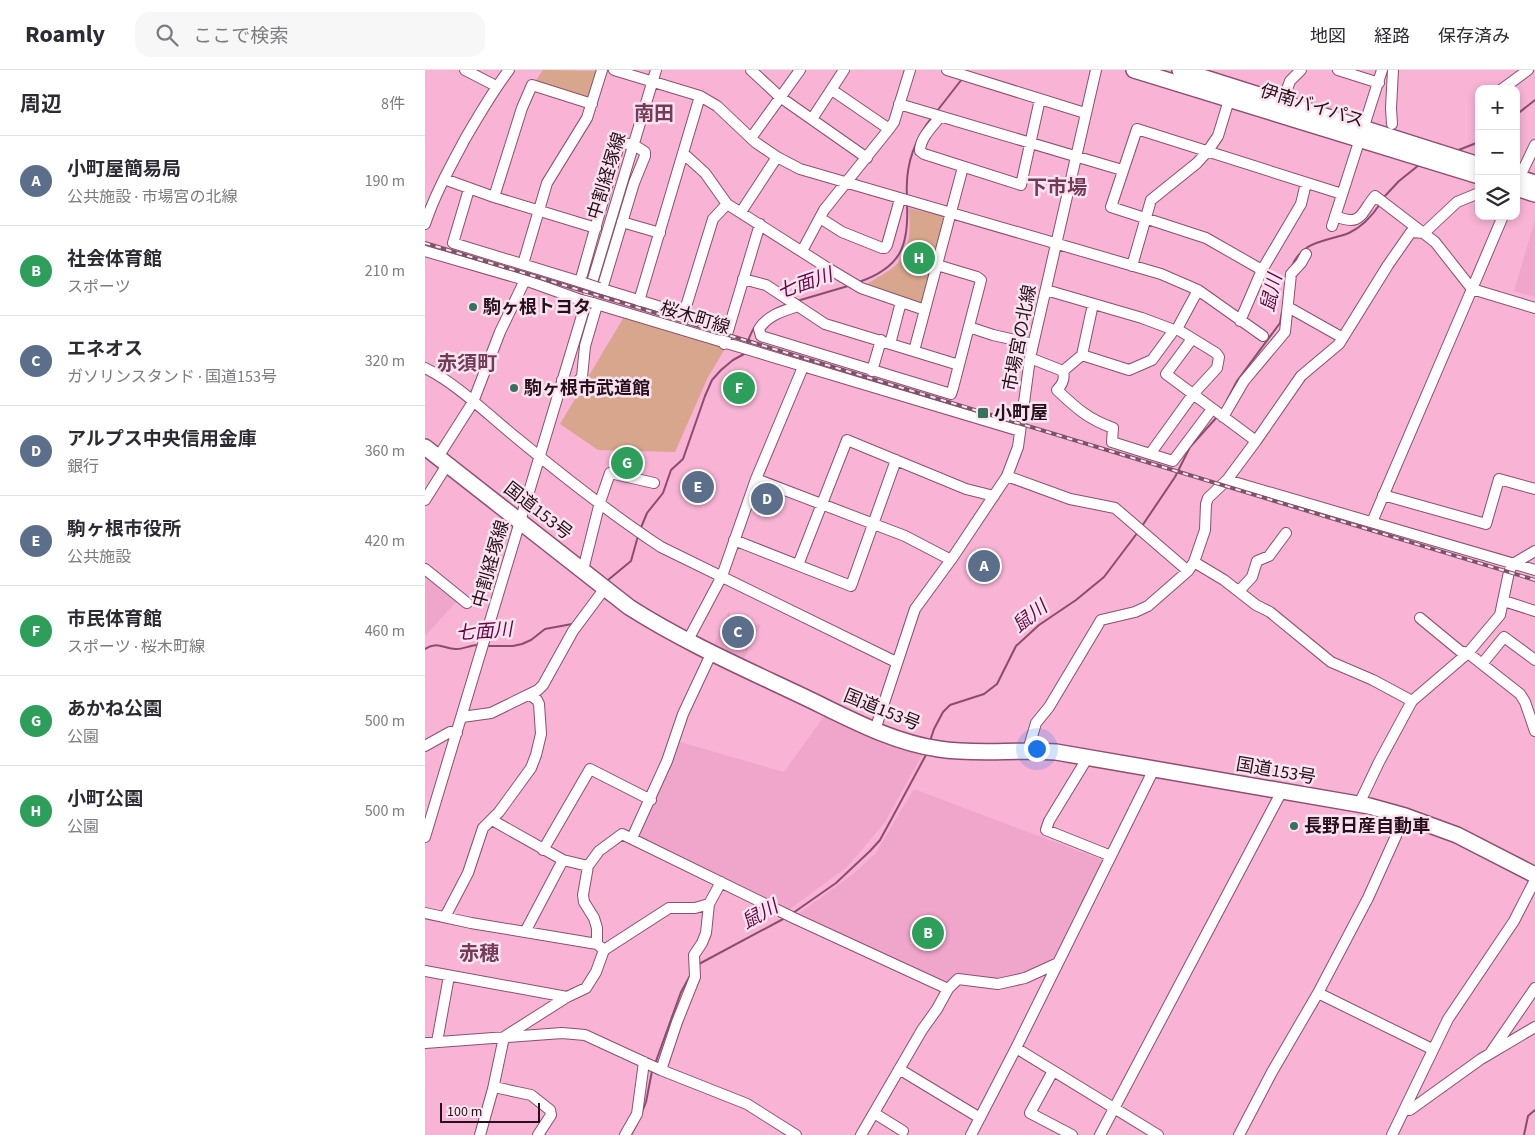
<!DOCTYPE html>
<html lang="ja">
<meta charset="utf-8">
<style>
:root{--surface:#fff;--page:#f7f7f7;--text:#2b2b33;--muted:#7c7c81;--line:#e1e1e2;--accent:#36725d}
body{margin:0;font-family:"Source Sans 3","Noto Sans JP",sans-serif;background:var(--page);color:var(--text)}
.controls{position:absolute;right:15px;top:15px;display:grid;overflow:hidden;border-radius:10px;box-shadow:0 2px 8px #0003}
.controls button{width:45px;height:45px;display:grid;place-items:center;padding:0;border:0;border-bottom:1px solid var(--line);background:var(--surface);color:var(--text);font:25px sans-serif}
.scale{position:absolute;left:15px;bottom:12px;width:100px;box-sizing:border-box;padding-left:5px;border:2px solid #280f1d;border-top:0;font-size:14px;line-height:18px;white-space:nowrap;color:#280f1d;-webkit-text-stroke:4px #fae4ef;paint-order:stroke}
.you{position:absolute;left:611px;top:678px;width:18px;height:18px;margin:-12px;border:4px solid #fff;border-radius:50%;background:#1a73e8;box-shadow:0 0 0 8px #1a73e833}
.badge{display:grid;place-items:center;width:32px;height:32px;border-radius:50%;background:var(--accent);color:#fff;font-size:16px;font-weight:700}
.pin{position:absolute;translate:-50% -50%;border:2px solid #fff;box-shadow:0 1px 5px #0006}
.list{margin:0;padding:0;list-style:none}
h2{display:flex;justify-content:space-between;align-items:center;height:65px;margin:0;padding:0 20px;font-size:21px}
h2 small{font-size:16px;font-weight:400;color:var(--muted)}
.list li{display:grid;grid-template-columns:32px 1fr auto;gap:15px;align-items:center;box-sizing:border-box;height:90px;padding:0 20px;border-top:1px solid var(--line)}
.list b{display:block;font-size:19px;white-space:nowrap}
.list p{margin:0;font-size:16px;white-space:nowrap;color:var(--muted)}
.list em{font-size:16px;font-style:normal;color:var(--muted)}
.icon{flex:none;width:28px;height:28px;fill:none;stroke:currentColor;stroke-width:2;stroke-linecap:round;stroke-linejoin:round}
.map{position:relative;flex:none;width:1110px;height:1065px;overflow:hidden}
header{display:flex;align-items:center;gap:30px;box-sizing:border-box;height:70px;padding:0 25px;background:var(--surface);border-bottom:1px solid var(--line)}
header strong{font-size:24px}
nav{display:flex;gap:28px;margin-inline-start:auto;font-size:18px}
.search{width:350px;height:45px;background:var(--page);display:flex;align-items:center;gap:12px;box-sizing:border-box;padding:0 18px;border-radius:15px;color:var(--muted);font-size:19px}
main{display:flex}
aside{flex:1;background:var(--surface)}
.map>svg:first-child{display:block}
</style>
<header>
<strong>Roamly</strong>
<div class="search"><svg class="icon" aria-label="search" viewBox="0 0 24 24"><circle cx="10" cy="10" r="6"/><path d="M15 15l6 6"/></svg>ここで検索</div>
<nav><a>地図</a><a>経路</a><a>保存済み</a></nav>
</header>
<main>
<aside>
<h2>周辺<small>8件</small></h2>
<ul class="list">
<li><span class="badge" style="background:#5c6f8a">A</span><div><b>小町屋簡易局</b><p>公共施設 · 市場宮の北線</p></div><em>190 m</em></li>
<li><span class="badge" style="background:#2e9e5b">B</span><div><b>社会体育館</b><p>スポーツ</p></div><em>210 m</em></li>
<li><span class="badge" style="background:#5c6f8a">C</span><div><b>エネオス</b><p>ガソリンスタンド · 国道153号</p></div><em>320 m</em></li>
<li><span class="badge" style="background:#5c6f8a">D</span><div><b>アルプス中央信用金庫</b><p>銀行</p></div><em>360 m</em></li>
<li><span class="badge" style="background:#5c6f8a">E</span><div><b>駒ヶ根市役所</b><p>公共施設</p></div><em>420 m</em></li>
<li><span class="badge" style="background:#2e9e5b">F</span><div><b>市民体育館</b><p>スポーツ · 桜木町線</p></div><em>460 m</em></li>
<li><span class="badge" style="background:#2e9e5b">G</span><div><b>あかね公園</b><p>公園</p></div><em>500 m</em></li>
<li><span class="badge" style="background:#2e9e5b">H</span><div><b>小町公園</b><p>公園</p></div><em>500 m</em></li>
</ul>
</aside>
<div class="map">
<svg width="1110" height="1065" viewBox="0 0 1110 1065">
<rect width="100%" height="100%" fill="#f8b3d5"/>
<path fill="#f0a5ca" d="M1110,150V227L1089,221Z
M0,502L34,529L0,566Z
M304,541L306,547L312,551L336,555L328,569L319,589L289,574Z
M400,645L459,672L498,683L460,752L434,783L422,797L362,841L218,772L213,766L255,672L359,702Z
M489,719L680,791L628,894L600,905L573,911L531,906L518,914L372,845L428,804L450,784Z"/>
<path fill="#d7a68d" d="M118,0L172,1L163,30L109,13Z
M484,138L520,147L496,236L439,216C449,209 463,203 472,194C487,179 485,156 484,138Z
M199,247L301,277L283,307L250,382L173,380L135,354Z
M215,387L210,403L189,399V397C195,387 204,387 215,387Z"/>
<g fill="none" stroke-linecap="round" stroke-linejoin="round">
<path stroke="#8b4d6e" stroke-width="2" d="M512,41L537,9
M1091,45L1110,30
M1031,81L1054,72
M482,126C480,96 489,70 507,47
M959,127L974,111L994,95
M866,198C877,170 900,172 924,163C937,157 947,146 955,134
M434,212C477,197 484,175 482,133
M372,231L423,216
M322,276C326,254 342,241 363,234
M802,330L812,311L855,253L857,242
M717,456L750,407L765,377L792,347
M215,460L222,443L238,423L246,400L258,389L280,326L287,310L296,300L308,290L321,283
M183,510L206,491L213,466
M63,576H88L97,574L106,570L120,559L147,554
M0,579C13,570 20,580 32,579C39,579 45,575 53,575
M505,671L509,659L518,642L525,635L559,624L572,614L591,576L614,555L651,530L679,507L713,462
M368,843L411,813L445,781L455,770L467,748L502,683
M274,894L360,848
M230,994L256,922L266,904
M217,1042L221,1032L227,1001
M206,1065L212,1054
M1099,1065L1103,1046L1110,1040"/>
<defs>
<path id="minor" d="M40,0L71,16
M189,0L275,26L292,36L330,72L352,87L375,99L736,204L773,220L838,266
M326,0L355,27L442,88
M522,0L660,43
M913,0L954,13
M1077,19L1103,0
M407,20L464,59
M857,33L865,11L876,0
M474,34L697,100
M515,47C508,56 495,68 495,81L499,84L596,115L615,29
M387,49L419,0
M967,54L966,38L968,0
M326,68L375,0
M259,84L280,103L302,134L401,197L436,218L500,240
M1098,100L1110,75
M19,109L69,127L171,158
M44,119L28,173L159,213
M69,127L97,38L107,15L167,34
M316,142L352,87
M910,146C937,157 935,144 950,126L1010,172L1047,219L947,452
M1078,146L1047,219L1110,238
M395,148L417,162L457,178H460L462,175L475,129
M197,152L235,163
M0,154C10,124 25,97 40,69C54,45 67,22 84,0
M907,156L957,0
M0,181L100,210L153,229
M377,181L399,140L464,59L469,52L485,0
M98,194L122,113L162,48L177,0
M707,196L726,130L772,93L782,82L793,66L804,30
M837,200L781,168L686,137L712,59L917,124
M318,209L341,215L400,254L534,295
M155,212L193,78L197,73L209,75L220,82V86L209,113L177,219
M174,218L304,258
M214,231L275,26
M168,233L595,361
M668,234L657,285L704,300L727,290L749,260
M373,236C358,241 343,245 334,259L336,266L526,324L528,318L556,210L552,207L512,195
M863,237L918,268
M259,243L288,149L302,134
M815,251L837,200L876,134L881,113
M544,257L568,265L608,274
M752,259L773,220
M767,269L741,304L831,371
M299,274L335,154
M465,274L476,232
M489,281L538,97
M605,288L638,301C640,309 638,314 632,320C651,338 663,349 688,358L687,372L725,384L769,323L792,298L794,287L791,283L752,259L749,260L717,248L621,220
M0,298C34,315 63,345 93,369C139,407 186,444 236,477L471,592
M447,301L456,270
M638,301L657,285
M137,310L146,313L152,312L157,307L160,276L172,235
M798,347L819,311L860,262L866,204L876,193L881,184
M725,384L748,391L787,339
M13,387L48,332L75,262L100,210
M582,406L645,429L690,438L763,501
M331,409L480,466L526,490
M802,410L1110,500
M958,425L1061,454L1074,409L1110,419
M0,430L22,395
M309,470L426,516L471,390
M769,492L799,510L831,535L845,542L906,592L948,610L987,631
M373,495L422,370L541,419L569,426
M0,499L42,533
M158,500L175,432L185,403L229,413
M814,521L827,507L832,491L844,486L861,463
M1079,531L1110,541
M995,548L1035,581L1043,583L1095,624L1100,632L1110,661
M263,570L297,506L331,409L378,297
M1057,594L1079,567L1110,590
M37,647L66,643L113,620L118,615L148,561L180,518
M450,660L490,539L528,487L582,406L593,377L605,288L671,0
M0,676L25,662L32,663
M603,680L611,653L624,637L676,550L710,542L723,536L763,501L769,492L780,460L781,434L783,428L802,410L831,371L876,306L914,274L963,195L986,162L999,163L1032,132L1054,123
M663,687L624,751L621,760L686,786
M934,734L954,692L987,631L1043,583L1075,545L1084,502L1088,494L1110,481
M67,750L138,790L163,796
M0,767L231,0
M207,768L242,691L258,644L287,582
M118,780L165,699L226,730
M0,843L46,853L172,874L179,880L171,902L161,918L142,927L79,967L68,1019L55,1065
M20,847L43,803L58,758L74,742L106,698L111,685L116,664L114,634L112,630L105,625
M100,862L138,790
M172,874V858L169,848L159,832L158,825L163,796L174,781L197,764L371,849L523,919
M179,880L244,838H270L284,834
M0,901L142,927
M893,923L1007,979
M12,972L24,906
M0,973L137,963L160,965L236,1000L322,1034L371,1065
M591,978L733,1065
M1066,982L1110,918
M474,999L555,1048
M236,1000L252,952L270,907L269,885L277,873L281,863L284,834L296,812
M628,1001L605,1043L647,1065
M69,1017L106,1025L125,1040L126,1045L113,1065
M979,1040H985L1056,989L1110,957
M449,1043L478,1061
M200,1065L212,1044L219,992
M436,1065L497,960L512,939L523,919L533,909L573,914L600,908L633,893
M546,1065L591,978L727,703L728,698
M675,1065L857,721
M814,1065L847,1002L893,923L943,828L980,746
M967,1065L1023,949L1089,851L1110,810"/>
<path id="highway" d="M709,0L1054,106
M755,0L1054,95
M1091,107L1110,113
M1091,118L1110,124
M0,377L204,537C257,571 316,597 373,624C418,645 464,672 514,679C552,685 592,679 631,682L944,736L980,746L1032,765L1110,805"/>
</defs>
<use href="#minor" stroke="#8c4f6f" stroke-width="12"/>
<use href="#highway" stroke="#8c4f6f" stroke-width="18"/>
<use href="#minor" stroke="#fff" stroke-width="10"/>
<use href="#highway" stroke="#fff" stroke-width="15"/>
<defs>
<path id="rail" d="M0,173L1110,510"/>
</defs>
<use href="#rail" stroke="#7e5269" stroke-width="4"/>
<use href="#rail" stroke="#fae4ef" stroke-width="2" stroke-dasharray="5.5" stroke-linecap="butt"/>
<defs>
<path id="minor-bridge" d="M159,213L174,218
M153,229L168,233"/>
</defs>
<use href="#minor-bridge" stroke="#8c4f6f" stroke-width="12" stroke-linecap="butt"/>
<use href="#minor-bridge" stroke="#fff" stroke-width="10"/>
</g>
<g fill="#36725d" stroke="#fae4ef" stroke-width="2">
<circle cx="48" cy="237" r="5"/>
<circle cx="89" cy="318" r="5"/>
<rect x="552" y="337" width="12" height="12" rx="2.5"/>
<circle cx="869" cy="756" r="5"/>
</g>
<g text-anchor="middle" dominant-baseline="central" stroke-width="5" stroke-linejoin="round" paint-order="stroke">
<g font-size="18" fill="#280f1d" stroke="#fae4ef">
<text transform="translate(887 36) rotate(17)">伊南バイパス</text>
<text transform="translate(182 106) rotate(-73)">中割経塚線</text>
<text transform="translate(270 248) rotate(17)">桜木町線</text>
<text transform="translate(595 268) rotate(-79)">市場宮の北線</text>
<text transform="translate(113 441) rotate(38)">国道153号</text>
<text transform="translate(66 494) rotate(-74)">中割経塚線</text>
<text transform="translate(457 640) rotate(22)">国道153号</text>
<text transform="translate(851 701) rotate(10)">国道153号</text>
</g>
<g font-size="18" font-weight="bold" fill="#280f1d" stroke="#fae4ef" text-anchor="start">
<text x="58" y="237">駒ヶ根トヨタ</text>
<text x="99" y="318">駒ヶ根市武道館</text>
<text x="569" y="343">小町屋</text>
<text x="879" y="756">長野日産自動車</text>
</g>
<g font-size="19" font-style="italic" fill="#6a0447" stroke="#fae4ef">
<text transform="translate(380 214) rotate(-19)">七面川</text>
<text transform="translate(847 223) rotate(-77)">鼠川</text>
<text transform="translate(605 547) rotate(-38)">鼠川</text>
<text transform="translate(59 562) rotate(-4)">七面川</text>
<text transform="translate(335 845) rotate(-29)">鼠川</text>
</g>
<g font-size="20" font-weight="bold" fill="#743a59" stroke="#fae4ef">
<text x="229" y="44">南田</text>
<text x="632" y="118">下市場</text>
<text x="42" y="294">赤須町</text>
<text x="54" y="884">赤穂</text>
</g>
</g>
</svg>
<div class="controls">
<button>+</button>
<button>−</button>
<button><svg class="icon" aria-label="layers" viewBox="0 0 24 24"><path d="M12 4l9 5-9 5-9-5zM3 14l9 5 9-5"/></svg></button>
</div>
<div class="scale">100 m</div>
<div class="you"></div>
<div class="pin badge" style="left:559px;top:496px;background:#5c6f8a">A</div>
<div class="pin badge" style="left:503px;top:863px;background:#2e9e5b">B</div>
<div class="pin badge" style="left:313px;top:562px;background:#5c6f8a">C</div>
<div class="pin badge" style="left:342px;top:429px;background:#5c6f8a">D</div>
<div class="pin badge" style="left:273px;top:417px;background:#5c6f8a">E</div>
<div class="pin badge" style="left:314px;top:318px;background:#2e9e5b">F</div>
<div class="pin badge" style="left:202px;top:393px;background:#2e9e5b">G</div>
<div class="pin badge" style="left:494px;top:188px;background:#2e9e5b">H</div>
</div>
</main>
